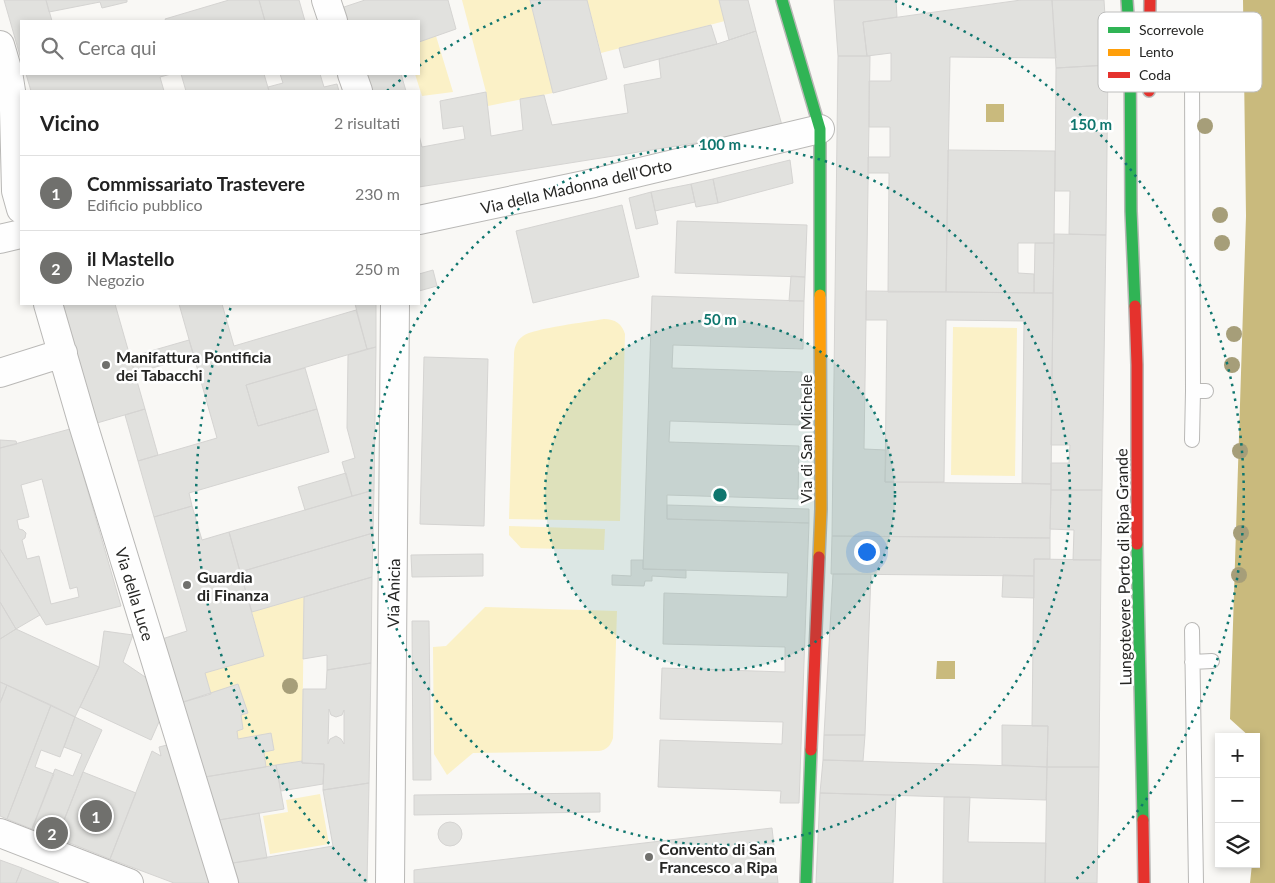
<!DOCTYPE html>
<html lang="it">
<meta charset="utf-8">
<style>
:root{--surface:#fff;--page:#f2f2f2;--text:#222;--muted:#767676;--line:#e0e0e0;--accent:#70706d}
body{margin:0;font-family:Lato,sans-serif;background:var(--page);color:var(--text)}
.controls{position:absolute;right:15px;bottom:15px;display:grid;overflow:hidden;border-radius:0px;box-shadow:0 2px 8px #0003}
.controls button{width:45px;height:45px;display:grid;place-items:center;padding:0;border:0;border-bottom:1px solid var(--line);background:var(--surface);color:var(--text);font:25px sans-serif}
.you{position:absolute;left:866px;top:551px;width:18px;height:18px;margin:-12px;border:4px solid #fff;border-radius:50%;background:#1a73e8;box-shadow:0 0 0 8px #1a73e833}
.badge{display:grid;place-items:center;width:32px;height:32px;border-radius:50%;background:var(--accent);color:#fff;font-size:16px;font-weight:700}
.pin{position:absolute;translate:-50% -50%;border:2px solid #fff;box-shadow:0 1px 5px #0006}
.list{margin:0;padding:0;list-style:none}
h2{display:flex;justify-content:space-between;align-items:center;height:65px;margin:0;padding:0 20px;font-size:21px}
h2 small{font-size:16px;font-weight:400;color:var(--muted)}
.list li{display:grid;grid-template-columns:32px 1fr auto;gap:15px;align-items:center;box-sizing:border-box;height:75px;padding:0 20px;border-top:1px solid var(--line)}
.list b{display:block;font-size:19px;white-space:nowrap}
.list p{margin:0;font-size:16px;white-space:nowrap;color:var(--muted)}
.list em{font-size:16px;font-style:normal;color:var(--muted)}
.icon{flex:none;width:28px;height:28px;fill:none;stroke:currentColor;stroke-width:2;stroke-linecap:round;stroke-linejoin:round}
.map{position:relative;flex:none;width:1275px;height:883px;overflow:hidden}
.search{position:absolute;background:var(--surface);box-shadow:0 2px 8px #0003;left:20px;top:20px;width:400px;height:55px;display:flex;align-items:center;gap:12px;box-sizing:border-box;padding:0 18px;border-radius:0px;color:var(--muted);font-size:19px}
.panel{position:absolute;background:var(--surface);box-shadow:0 2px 8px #0003;left:20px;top:90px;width:400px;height:215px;border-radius:0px}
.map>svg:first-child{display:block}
</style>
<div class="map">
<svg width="1275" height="883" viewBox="0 0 1275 883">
<rect width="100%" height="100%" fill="#f9f8f5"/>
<path fill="#fbf1c7" d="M462,0H530L553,93L488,106L486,92Z
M587,0H719L725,21L601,53Z
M436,36L453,92L422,96L415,74H419V42Z
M604,319C615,319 622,324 625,334L620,521L509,519L514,356C514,348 516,341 523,336C534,328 588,322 604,319Z
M953,327L1017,328L1015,476L951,475Z
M509,526L605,529L604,550L521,548L509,535Z
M304,597L302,761L266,767L264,752L274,750L271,734L238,739L237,731L243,729L241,715L247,713L238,685L211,694L205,673L264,656L252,612Z
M485,607L617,611L613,738C611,745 607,750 599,751L473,753L447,775L434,754L433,647L446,646Z
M320,794L329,844L270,854L263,816L288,812L286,800Z"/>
<path fill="#c9ba7d" d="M1243,0H1275V883H1250L1252,864H1256V737H1250L1230,719L1246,216Z
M986,104H1004V122H986Z
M937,661H955V679H936Z"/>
<path fill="#e1e1de" stroke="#d5d4d2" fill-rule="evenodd" d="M4,0H46L52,21H21V59Z
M46,0H127V2L102,8L100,2L49,12Z
M229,0H259L265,21H166L165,19Z
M259,0H299L305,21H265Z
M365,0H448L456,29L419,42V21H348L344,7Z
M530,0H587L607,79L553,93Z
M719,0H748L756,31L729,40Z
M834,0H896L897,17L863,22L867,56H838Z
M1021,0H1052L1056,58L950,57L946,292H888L889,173H868V157H890V127H869V81H891V53L867,56L863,22Z
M1052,0H1104L1108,65L1056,68Z
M711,25L717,44L624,68L619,48Z
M756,31L783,129L419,187V135L422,147L465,139L463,126L443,129L440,101L486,92L491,136L523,130L520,99L544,95L552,125L628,113L624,85L661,78L659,59L717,44Z
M838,56H870L864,449L886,450L885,482L1051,484L1050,538L832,536Z
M1108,65L1106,235L1069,234L1070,191H1055L1056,68Z
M26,74H171L160,77L164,91H31Z
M181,74H264L269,91H186Z
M280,74H320L324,87L337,84L339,91H269L268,87L283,83Z
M363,74H401L406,91H368Z
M948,150L1055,151L1054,243H1018V273L1034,274V293L946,292Z
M790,160L793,183L718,203L713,179Z
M713,179L718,203L696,207L691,184Z
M691,184L695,202L655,211L651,192Z
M651,192L658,224L636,229L629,198Z
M622,205L639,277L533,303L516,231Z
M677,221L807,225L805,277L675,273Z
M1054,234L1106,235L1102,490H1051V463H1069L1070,445H1051Z
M1035,243H1054L1053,293H1034Z
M433,270L437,286L419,291V274Z
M791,276L805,277L804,301H789Z
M866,291L1053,293L1051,484L1022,483L1024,321L946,320L944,482H885L887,320H866Z
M652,296L804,301L803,349L673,345L672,368L802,372L800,425L670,421L669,442L799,446L798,499L667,495V519L809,523L799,803H780L781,791L658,787L660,740L782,744L783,722L660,719L662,668L785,672V647L663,644L664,593L787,597L788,573L643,569Z
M63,304H115L145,409L97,423Z
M179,304H222L234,346L356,310L367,349L246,385L258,426L317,409L329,452L189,493L192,506L154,517L138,461L217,438Z
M355,304H376V347L367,349Z
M189,340L194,356L135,373L130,357Z
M376,347L374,490L352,496L342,462L355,458L347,428L348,355Z
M424,357L488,359L484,526L420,524Z
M305,368L317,409L258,426L246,385Z
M145,409L158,455L138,461L125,415Z
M70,429L121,606L46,625L0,549V448ZM42,479L70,589L77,587L79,597L51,604L39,556L27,559L22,540L25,538L26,533L23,530L19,529L17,520L29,517L21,485Z
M0,440L16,441L17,444L0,448Z
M346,473L352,496L305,510L298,487Z
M374,490L373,533L240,572L229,532Z
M1051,490H1102L1101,560H1073L1074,530L1050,529Z
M667,505L809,509V523L667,519Z
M192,506L202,540L229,532L264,656L205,673L211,694L180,703L162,639L187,631L154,517Z
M373,533L372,577L252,612L240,572Z
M832,536L1050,538V559H1034V576L833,574H831Z
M0,549L40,615L16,629L0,602Z
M483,554V576L412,577L411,555Z
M1034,559L1101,560L1099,767H1047L1048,726H1032Z
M631,560H643V569L686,570V578L652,576V581H645L644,586L612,585V575L631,576Z
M833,574H871L865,735H824Z
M1003,575L1034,576V598L1002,597Z
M372,577L371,663L327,670V655L303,659L304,597Z
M0,602L16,629L0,639Z
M412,621H429L431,780H413Z
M16,629L99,667L75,717L0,682V639Z
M104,631L133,635L123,662L151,681L162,715L151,740L80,707L99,667Z
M371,663L369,783L323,790L324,764L302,763L303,689H326L327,670ZM329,709L331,715L336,717L342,715L344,710V744L341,739L336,736L330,739L328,744Z
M0,682L7,685L0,703Z
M238,684L248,713L241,715L243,729L237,731L238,739L271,733L274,750L264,752L266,767L205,777L180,703Z
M7,685L51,705L7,819L0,816V703Z
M51,705L75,717L60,757L41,750L35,767L54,774L32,829L7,819Z
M75,717L102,730L83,772L57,838L32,829L55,769L73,776L82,754L64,747Z
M1002,725L1048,726L1047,767L1002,765Z
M824,735H865L863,761L823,760Z
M171,744L214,883H174L110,859L152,751L161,756L159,747Z
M823,760L1047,767L1046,800L820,793Z
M302,761V763L324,764L323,784L281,791L276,765Z
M276,765L284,809L219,820L205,777Z
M1047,767H1099L1097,883H1045Z
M83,772L136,793L110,859L57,838Z
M369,783L367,883H239L233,863L333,846L323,790Z
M600,793V812L414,815V795Z
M820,793L896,795L893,883H816Z
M944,797H970L968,842L1046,843L1045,883H943Z
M259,813L267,858L233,863L219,820Z
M438 834a12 12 0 1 1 24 0a12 12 0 1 1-24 0Z
M772,828L778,883H414V870Z
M0,860L22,868L16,883H0Z
M22,868L36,874L59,883H16Z"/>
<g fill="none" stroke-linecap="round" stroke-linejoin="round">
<defs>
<path id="lane" d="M1149,41L1192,71L1193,391H1206
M1192,440L1193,391
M1192,630L1196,883
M1192,662L1212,661"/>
<path id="street" d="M326,0L333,21
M0,45L8,72L14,110L16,191L21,209
M352,74L358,91
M419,220L594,183L820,129
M0,239L21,234
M48,304L82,421L224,883
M0,373L63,353
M0,833L129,883
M390,883L395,304"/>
<path id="fast" d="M782,0L820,129V295
M1127,0L1130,45L1131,211L1135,306
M1137,544L1143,820
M806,883L811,750"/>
<path id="slow" d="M819,557L821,509L820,295"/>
<path id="jam" d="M1149,91L1150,0
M1135,306L1137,365V544
M811,750L819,557
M1143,820L1144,883"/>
</defs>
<use href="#lane" stroke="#b9b8b6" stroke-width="16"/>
<use href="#street" stroke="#b9b8b6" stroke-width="30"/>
<use href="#fast" stroke="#b9b8b6" stroke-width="14"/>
<use href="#slow" stroke="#b9b8b6" stroke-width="14"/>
<use href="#jam" stroke="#b9b8b6" stroke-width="14"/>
<use href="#lane" stroke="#fefefe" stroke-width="14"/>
<use href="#street" stroke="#fefefe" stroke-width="28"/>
<use href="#fast" stroke="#30b455" stroke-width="11"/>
<use href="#slow" stroke="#ff9f0a" stroke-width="11"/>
<use href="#jam" stroke="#e5322d" stroke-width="11"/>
</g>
<g fill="#a69e79">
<circle cx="1205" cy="126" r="8"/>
<circle cx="1220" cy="215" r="8"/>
<circle cx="1222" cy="243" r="8"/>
<circle cx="1234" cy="334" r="8"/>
<circle cx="1232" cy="365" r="8"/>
<circle cx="1240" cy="451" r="8"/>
<circle cx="1241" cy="533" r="8"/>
<circle cx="1239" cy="575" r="8"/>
<circle cx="290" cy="686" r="8"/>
</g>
<circle cx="720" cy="495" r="175" fill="#0f766e" fill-opacity=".12"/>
<g fill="none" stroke="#0f766e" stroke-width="2.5" stroke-dasharray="2.5 5">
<circle cx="720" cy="495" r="175"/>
<circle cx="720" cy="495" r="350"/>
<path d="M366 881A524 524 0 0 1 231 307M387 91A524 524 0 0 1 408 74M419 66A524 524 0 0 1 545 1M895 1A524 524 0 0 1 1074 881"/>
</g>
<g fill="#70706d" stroke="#fff" stroke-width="2">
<circle cx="106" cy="365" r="5"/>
<circle cx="187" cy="585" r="5"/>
<circle cx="649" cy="857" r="5"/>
</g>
<g text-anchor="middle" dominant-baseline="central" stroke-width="5" stroke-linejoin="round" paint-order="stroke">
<g font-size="16" fill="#262624" stroke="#fff">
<text transform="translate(576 186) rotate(-13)">Via della Madonna dell'Orto</text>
<text transform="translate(805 439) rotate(-90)">Via di San Michele</text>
<text transform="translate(1123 567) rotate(-91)">Lungotevere Porto di Ripa Grande</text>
<text transform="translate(393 593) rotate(-89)">Via Anicia</text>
<text transform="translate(135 594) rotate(73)">Via della Luce</text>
</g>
<g font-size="16" font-weight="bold" fill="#262624" stroke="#fff" text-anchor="start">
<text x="116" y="356">Manifattura Pontificia<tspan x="116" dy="18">dei Tabacchi</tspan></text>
<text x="197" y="576">Guardia<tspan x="197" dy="18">di Finanza</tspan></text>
<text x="659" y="848">Convento di San<tspan x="659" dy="18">Francesco a Ripa</tspan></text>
</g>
</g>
<rect x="1098" y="12" width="164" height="80" rx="8" fill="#fff" stroke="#bebebd" stroke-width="1"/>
<rect x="1108" y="27" width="22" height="6" fill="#30b455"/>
<rect x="1108" y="49" width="22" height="7" fill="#ff9f0a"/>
<rect x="1108" y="72" width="22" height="6" fill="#e5322d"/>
<g font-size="14" fill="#262624">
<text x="1139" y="35">Scorrevole</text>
<text x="1139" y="57">Lento</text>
<text x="1139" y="80">Coda</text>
</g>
<circle cx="720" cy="495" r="8" fill="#0f766e" stroke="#fff" stroke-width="2.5"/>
<g font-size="15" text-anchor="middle" font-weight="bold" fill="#0f766e" stroke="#fff" stroke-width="5" stroke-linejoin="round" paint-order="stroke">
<text x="1091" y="130">150 m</text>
<text x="720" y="150">100 m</text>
<text x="720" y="325">50 m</text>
</g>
</svg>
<div class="controls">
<button>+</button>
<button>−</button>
<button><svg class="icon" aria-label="layers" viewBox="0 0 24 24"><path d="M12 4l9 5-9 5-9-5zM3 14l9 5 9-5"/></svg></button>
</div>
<div class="you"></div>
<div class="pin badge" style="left:96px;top:816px">1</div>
<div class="pin badge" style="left:52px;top:833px">2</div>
<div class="search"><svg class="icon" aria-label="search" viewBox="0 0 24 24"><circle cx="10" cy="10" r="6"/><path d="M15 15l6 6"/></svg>Cerca qui</div>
<section class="panel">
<h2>Vicino<small>2 risultati</small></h2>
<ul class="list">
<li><span class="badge">1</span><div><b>Commissariato Trastevere</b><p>Edificio pubblico</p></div><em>230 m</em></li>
<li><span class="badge">2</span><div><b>il Mastello</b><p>Negozio</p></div><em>250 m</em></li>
</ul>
</section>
</div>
